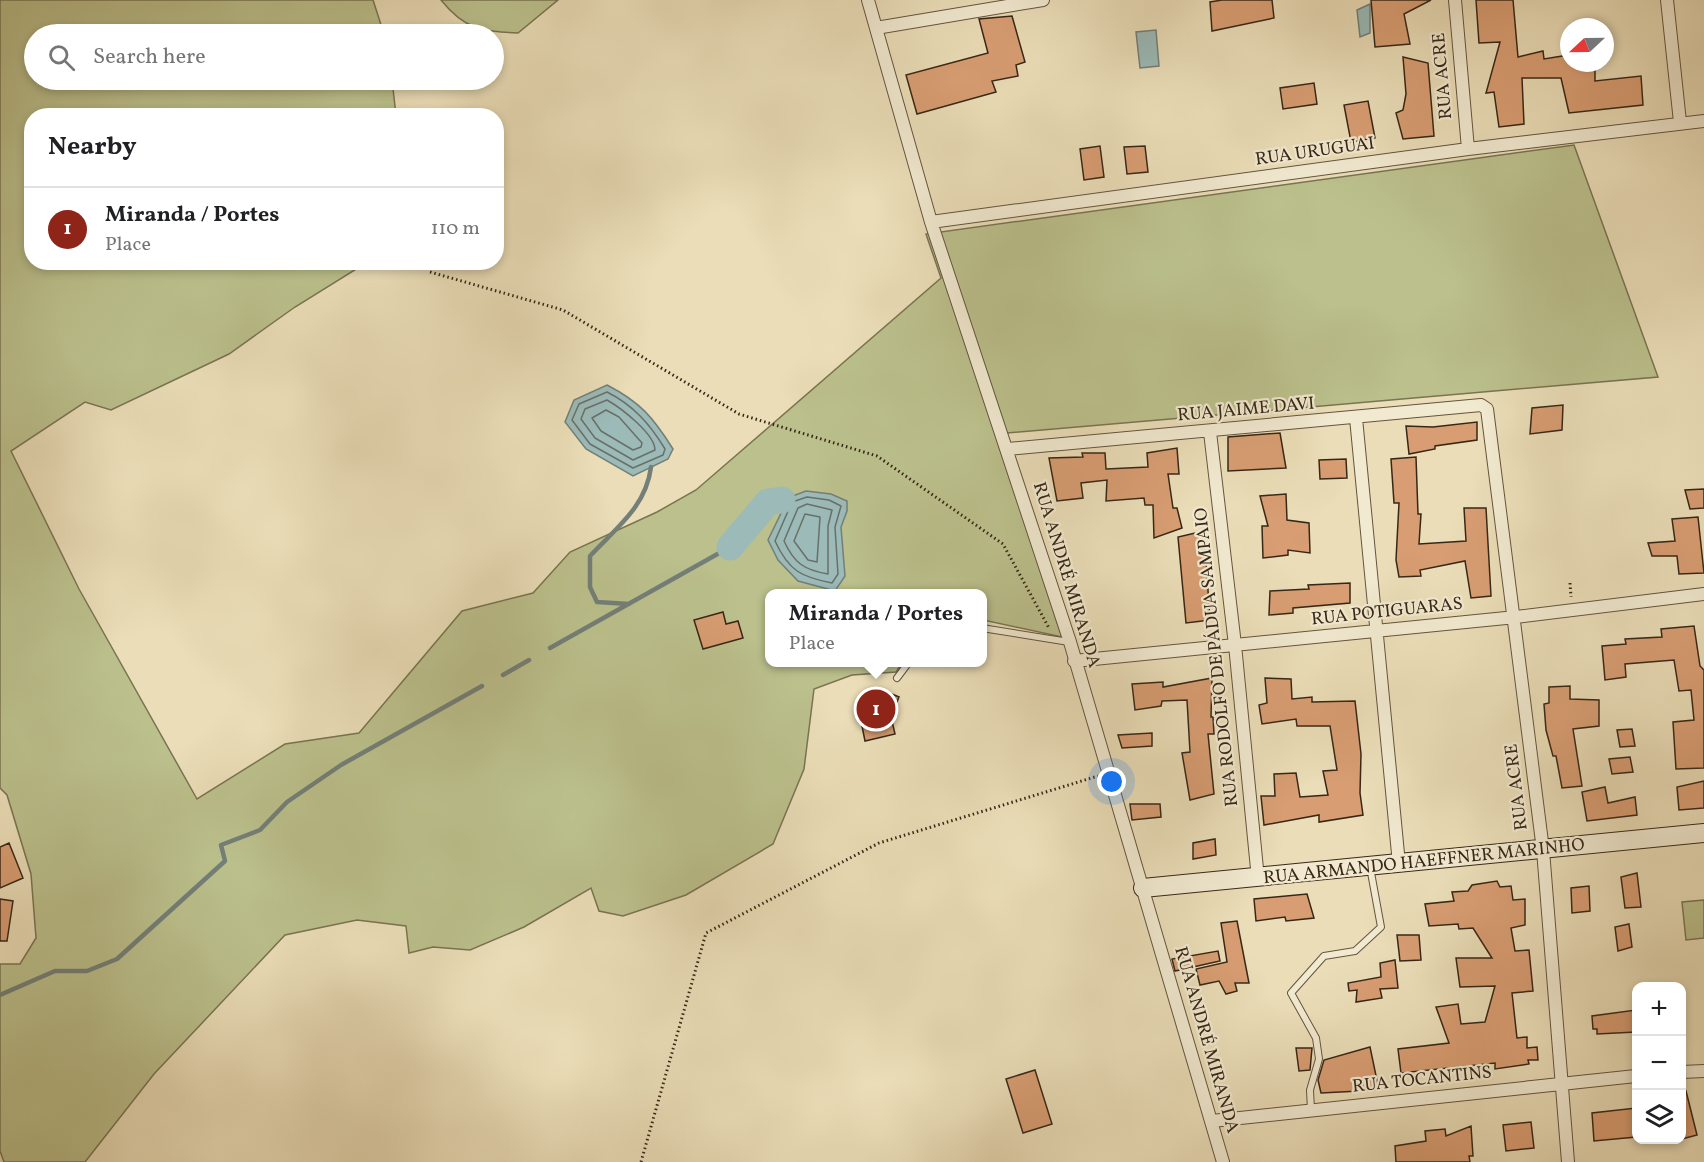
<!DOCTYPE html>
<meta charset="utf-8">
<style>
:root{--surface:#fff;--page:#f2f2f2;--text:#202124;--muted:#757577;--line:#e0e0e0;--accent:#8f2418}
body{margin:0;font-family:Vollkorn,serif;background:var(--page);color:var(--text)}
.controls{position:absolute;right:18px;bottom:18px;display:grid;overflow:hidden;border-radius:12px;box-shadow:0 3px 9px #0003}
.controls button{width:54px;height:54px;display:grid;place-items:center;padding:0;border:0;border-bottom:2px solid var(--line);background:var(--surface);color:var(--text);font:30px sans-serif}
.compass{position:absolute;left:1560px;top:18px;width:54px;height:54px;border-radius:50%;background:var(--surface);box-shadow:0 3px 9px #0003;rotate:248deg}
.you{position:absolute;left:1112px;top:782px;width:21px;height:21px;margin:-15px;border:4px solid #fff;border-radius:50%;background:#1a73e8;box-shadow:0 0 0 9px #1a73e833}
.badge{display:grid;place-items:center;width:39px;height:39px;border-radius:50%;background:var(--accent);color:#fff;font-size:20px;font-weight:700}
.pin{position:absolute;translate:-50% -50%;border:3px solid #fff;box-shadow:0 2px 6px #0006}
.popup{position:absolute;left:765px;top:589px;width:222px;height:78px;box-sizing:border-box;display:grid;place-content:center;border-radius:12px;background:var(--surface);filter:drop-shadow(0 2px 4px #0005);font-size:20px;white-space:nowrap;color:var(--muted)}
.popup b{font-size:22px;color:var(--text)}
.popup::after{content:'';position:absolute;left:50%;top:100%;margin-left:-12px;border:12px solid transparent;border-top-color:var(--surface)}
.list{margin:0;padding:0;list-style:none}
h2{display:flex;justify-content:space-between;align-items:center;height:78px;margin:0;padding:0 24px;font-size:26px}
h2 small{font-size:20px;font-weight:400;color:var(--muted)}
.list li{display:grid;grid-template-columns:39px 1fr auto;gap:18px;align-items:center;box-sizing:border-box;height:84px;padding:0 24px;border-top:2px solid var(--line)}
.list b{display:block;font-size:22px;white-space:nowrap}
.list p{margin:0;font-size:20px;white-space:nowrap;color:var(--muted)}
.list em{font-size:20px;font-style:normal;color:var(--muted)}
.icon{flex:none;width:33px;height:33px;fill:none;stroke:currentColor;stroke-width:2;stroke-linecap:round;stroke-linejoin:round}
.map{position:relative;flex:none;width:1704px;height:1162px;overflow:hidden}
.search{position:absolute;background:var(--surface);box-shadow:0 3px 9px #0003;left:24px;top:24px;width:480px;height:66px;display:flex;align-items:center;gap:15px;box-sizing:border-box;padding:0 21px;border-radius:33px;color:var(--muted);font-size:22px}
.panel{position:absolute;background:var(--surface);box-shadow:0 3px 9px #0003;left:24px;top:108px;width:480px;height:162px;border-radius:24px}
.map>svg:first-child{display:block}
</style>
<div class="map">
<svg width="1704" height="1162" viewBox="0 0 1704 1162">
<rect width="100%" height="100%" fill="#eaddb7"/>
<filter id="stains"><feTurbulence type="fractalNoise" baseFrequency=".00333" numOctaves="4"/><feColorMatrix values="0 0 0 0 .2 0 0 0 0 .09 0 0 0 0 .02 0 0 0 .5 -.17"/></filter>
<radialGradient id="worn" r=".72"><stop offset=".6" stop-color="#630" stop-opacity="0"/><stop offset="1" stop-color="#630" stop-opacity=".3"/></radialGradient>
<path fill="#bbc08c" stroke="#797452" stroke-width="1.5" d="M0,0H373L384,34H34V80H392L396,115L32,116V262L366,263L295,307L229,354L111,410L85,402L11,451L79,589L197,799L285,744L359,733L462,611L533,593L570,552L657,512L696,490L941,278L926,234L1574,145L1658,377L996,434L1062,637L983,620L982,594H770V662L902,663L896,672L852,675L814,689L804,769L773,844L686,895L623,916L599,911L591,888L524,927L470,950L433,947L409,953L406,926L357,920L285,935L154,1074L85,1162H4L0,1151V964H20L36,938L31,874L7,795L0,788Z
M441,0H558L518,33C482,31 465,30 441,0Z
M1704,900V938L1686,940L1682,902Z"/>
<path fill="#9bbab8" stroke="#737f78" stroke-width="1.5" d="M1370,4V33L1360,37L1357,10Z
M1156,30L1159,66L1140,68L1136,32Z
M607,385C640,402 653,417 673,449L668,459L633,476L586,449L565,422L574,400Z
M806,491L831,494L847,501V511L841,527L845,576L835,591L798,581L778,560L768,540L786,503L782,500Z"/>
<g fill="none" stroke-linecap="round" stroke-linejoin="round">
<path stroke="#697068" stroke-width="1.5" d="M607,392C633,405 650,424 665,449L663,455L633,468L590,444L572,420L579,404Z
M607,400C621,408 655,434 655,450L633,460L595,438L581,419L585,409Z
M606,410L619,417L642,443L641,447L633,450L601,431L592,418Z
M807,497L829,500L841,506L835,527L838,574L832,583C801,577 789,571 775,541L792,502Z
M807,504L832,510L828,526V574C804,570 794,563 784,541L798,508Z
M805,514L820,517L817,562L808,560L794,541Z"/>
<path stroke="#737f78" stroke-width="4.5" d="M629,604L597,602L590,587V556C616,528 646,507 651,467
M550,648L730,547
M503,675L529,660
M0,995L55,971H87L117,959L225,861L221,845L260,830L287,802L341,765L482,686"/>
<path stroke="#9bbab8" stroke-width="27" d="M730,547L768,502L782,500"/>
</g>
<path fill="#d89d72" stroke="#372717" stroke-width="1.5" d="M1222,0H1272L1274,18L1212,31L1210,2Z
M1371,0H1431L1404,14L1410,44L1375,47Z
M1476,0H1513L1518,57L1543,51L1544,59L1569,55V63H1595V81L1641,76L1643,105L1569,113L1561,78H1522L1524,124L1499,127L1494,92L1486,93L1500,42L1479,43Z
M1012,16L1025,62L1016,65L1018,76L992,81L996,92L917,114L906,75L988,53L979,19Z
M1403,57L1428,63L1434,136L1403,139L1396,113L1403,110L1406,94Z
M1314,83L1317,104L1283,109L1280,88Z
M1368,101L1375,138L1351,142L1344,105Z
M1100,146L1104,177L1084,180L1080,149Z
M1145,146L1148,172L1127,174L1124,147Z
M1563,405L1562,430L1530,434L1532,408Z
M1477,422V440L1435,446V449L1409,454L1406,426L1433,427Z
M1280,433L1286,468L1228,471V437Z
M1177,448L1179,474H1168L1173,508H1177L1182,528L1154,538L1153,505H1145L1144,498L1106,501L1107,480L1081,483L1083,498L1057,501L1049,458L1083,457L1082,453H1105L1106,469L1148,467L1147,453Z
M1416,457L1418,514H1421L1419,544L1466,541L1464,508H1486L1491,596L1471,598L1465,561L1420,570L1421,576L1399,577L1396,560L1399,503H1394L1391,459Z
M1346,459L1347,478L1320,479L1319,460Z
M1704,489V508L1690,509L1685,490Z
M1286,494L1287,520L1309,523L1310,553L1288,550V555L1263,558L1262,526H1268L1260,496Z
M1698,517L1704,573L1679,574L1677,556H1652L1648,543L1675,541L1672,519Z
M1204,531L1210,620L1186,623L1178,537Z
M1350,583V603L1293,608V613L1269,615L1270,591L1309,589L1308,585Z
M723,612L726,624L738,621L743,638L703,649L694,620Z
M1694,626L1700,666L1704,670V768L1676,769L1673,722L1694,720L1691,690L1679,691L1674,660L1625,664L1626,677L1605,680L1602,646L1626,644L1625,639L1662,637L1661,629Z
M1212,678L1211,717H1213L1214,734H1208L1214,794L1190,800L1182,753L1190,752L1187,700L1162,701L1161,706L1135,710L1132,684L1163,682V687Z
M1265,678L1291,679L1292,699L1312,697V702L1355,701L1361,754L1360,793L1363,815L1319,822V815L1264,825L1261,796H1275L1274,774L1296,773L1300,797L1328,795L1323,771L1337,770L1330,726H1297L1296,719L1262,724L1259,705L1267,703Z
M1570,686V699L1599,700V726L1573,729L1582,786L1562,788L1556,756H1553L1546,730L1544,704L1549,703V687Z
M887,692L899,697L891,717L895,734L865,741L857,701L872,698L877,702Z
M1632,729L1635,746L1620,747L1617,730Z
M1152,733V746L1122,748L1118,735Z
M1630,757L1633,772L1612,774L1609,759Z
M1704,781V808L1679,810L1677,787Z
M1605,787L1608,803L1635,797L1637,815L1587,821L1582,792Z
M1130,804H1160L1161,817L1132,820Z
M1215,839L1216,855L1193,859V843Z
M9,843L23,878L0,888V847Z
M1637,873L1641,907L1625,908L1621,877Z
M1497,881L1500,887L1511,886L1513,900L1525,899V925L1511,928L1515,951L1529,950L1533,991L1512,993L1517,1038L1527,1037V1048L1537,1047L1538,1060H1528L1529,1064L1495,1069V1063L1401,1073L1398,1049L1449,1043L1436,1007L1458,1004L1461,1024L1485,1022L1495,986L1460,987L1456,958H1492L1473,928L1459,929L1458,924L1429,926L1425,904L1454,901L1452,892L1468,891L1472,885Z
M1589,886L1590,911L1572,913L1571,888Z
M1307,894L1314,918L1286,921L1285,917L1256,921L1254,899Z
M0,899L13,901L7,941H0Z
M1237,921L1249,983H1235L1237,991L1226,994L1219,981L1200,985L1196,969L1227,962L1221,923Z
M1629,924L1632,947L1618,951L1615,927Z
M1397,935H1419L1421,960L1400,961Z
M1218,951L1220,961L1175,971L1172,959Z
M1395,960L1398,988L1380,989L1382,998L1356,1002L1357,990L1349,991L1348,983L1381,977L1380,963Z
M1636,1010V1032L1597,1034V1029H1593L1592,1016Z
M1370,1047L1379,1090L1321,1093L1318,1080L1324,1060Z
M1296,1048H1312L1310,1070L1299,1071Z
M1035,1070L1052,1124L1023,1133L1006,1079Z
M1686,1091L1697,1135L1682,1139V1092Z
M1636,1108V1137L1594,1141L1592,1113Z
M1531,1122L1534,1148L1506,1151L1503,1125Z
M1471,1126L1473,1156H1469L1470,1162H1396L1395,1146L1426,1141L1425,1131L1445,1129L1446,1136Z"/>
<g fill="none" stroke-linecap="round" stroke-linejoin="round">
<defs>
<path id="lane" d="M982,628L1069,642
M897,678L909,662
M1311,1110L1310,1090L1319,1059L1316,1038L1291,993L1324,956L1355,951L1381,927L1370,867"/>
<path id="street" d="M868,0L931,222L1070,642L1223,1162
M1455,0L1468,149
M1667,0L1680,122
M876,28L1043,0
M931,222L1468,149L1704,121
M1356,418L1399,864
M1210,432L1235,645L1258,879
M1008,449L1481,405L1487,409L1543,850L1568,1162
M1074,661L1516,617L1704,594
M1682,1072L1704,1071
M1212,1121L1636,1076"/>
<path id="secondary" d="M1143,888L1704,833"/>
</defs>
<use href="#lane" stroke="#64543f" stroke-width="8"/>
<use href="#street" stroke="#64543f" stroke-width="14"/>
<use href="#secondary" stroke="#372717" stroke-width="20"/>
<path stroke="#372717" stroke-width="3" stroke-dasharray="1.5 3" stroke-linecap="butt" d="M430,272L563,310L739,414L877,456L1003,544L1049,628
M1570,583L1571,597
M641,1162L706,933L879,843L1098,776"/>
<use href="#lane" stroke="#f1e9d0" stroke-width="6"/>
<use href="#street" stroke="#f1e9d0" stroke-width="12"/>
<use href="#secondary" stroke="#f1e9d0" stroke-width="18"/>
</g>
<g text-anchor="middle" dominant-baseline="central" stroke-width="4.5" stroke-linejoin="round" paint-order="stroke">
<g font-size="18" fill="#372717" stroke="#f1e9d0">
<text transform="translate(1443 76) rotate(-95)">RUA ACRE</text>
<text transform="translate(1315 152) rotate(-8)">RUA URUGUAI</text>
<text transform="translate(1246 410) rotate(-5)">RUA JAIME DAVI</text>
<text transform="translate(1066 575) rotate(73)">RUA ANDRÉ MIRANDA</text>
<text transform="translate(1387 612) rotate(-6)">RUA POTIGUARAS</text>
<text transform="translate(1217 657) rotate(-96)">RUA RODOLFO DE PÁDUA SAMPAIO</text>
<text transform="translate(1517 787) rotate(-97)">RUA ACRE</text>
<text transform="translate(1424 862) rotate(-6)">RUA ARMANDO HAEFFNER MARINHO</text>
<text transform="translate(1206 1040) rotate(74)">RUA ANDRÉ MIRANDA</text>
<text transform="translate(1422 1080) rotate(-6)">RUA TOCANTINS</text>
</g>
</g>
<rect width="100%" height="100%" filter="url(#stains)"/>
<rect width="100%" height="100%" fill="url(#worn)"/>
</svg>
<div class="controls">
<button>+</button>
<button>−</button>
<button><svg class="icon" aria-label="layers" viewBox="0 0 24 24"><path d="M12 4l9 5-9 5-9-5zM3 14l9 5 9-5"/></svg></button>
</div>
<svg class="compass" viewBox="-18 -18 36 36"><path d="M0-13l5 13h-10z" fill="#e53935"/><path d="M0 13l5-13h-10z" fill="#757577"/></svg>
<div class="you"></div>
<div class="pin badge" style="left:876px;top:709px">1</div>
<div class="popup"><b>Miranda / Portes</b>Place</div>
<div class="search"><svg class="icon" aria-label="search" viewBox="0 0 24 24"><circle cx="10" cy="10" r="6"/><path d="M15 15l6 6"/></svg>Search here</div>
<section class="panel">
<h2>Nearby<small></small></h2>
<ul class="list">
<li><span class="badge">1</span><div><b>Miranda / Portes</b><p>Place</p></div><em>110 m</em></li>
</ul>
</section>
</div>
